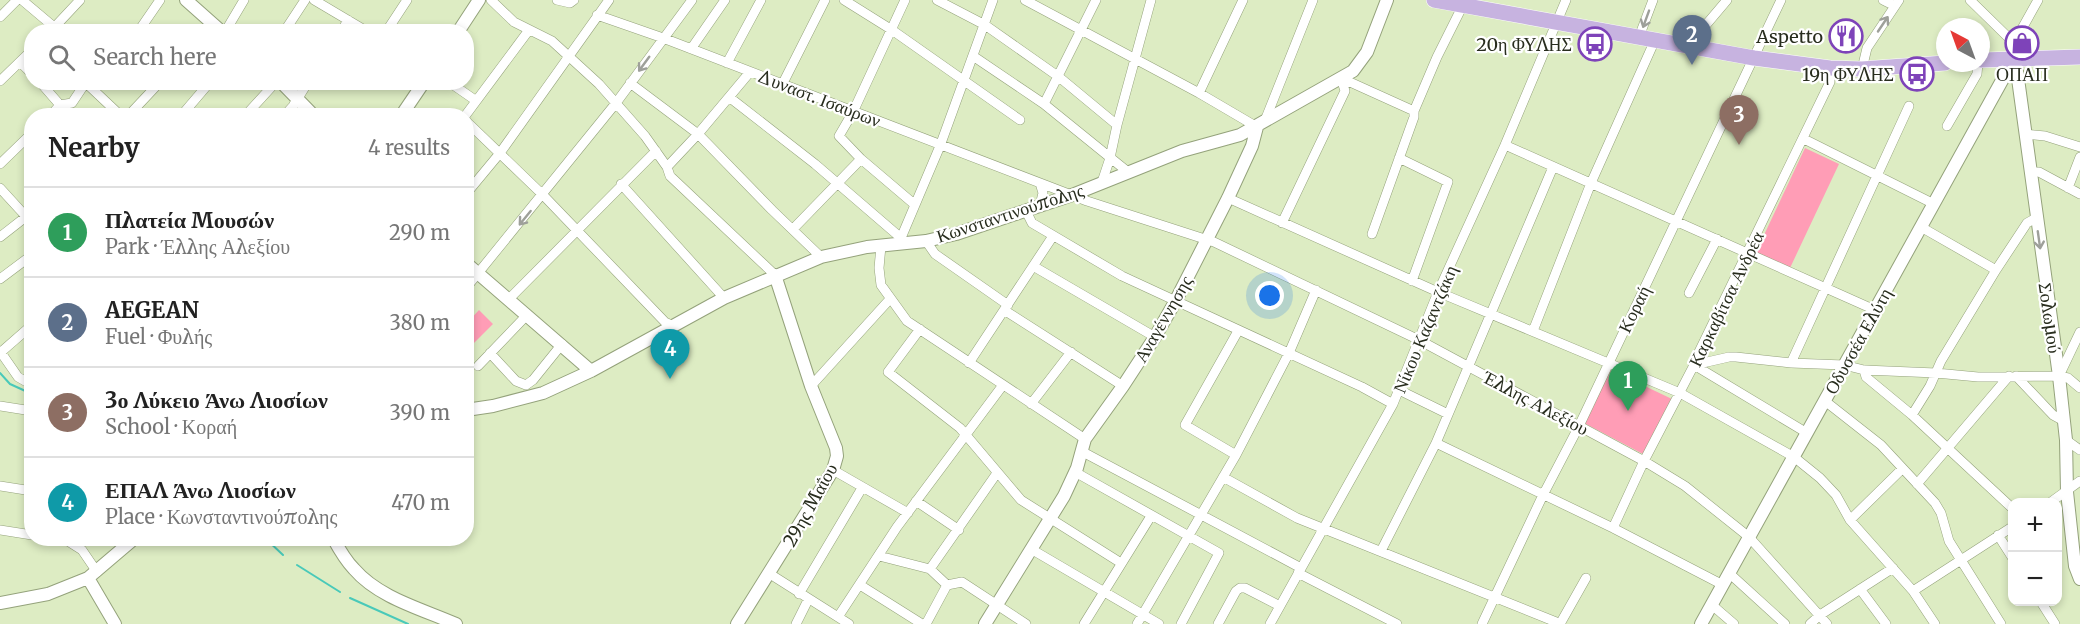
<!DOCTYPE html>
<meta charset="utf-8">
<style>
:root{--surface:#fff;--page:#f6f6f6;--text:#222;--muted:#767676;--line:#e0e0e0;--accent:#0f766e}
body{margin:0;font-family:Merriweather,serif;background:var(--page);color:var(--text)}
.controls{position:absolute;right:18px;bottom:18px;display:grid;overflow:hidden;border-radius:12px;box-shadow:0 3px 9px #0003}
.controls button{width:54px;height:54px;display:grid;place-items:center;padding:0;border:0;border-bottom:2px solid var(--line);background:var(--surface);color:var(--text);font:30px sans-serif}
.compass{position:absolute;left:1936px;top:18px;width:54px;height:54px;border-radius:50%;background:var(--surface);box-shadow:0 3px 9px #0003;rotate:319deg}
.you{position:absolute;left:1270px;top:296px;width:21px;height:21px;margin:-15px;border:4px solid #fff;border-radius:50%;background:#1a73e8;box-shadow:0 0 0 9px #1a73e833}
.badge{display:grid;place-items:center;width:39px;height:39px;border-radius:50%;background:var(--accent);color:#fff;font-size:20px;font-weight:700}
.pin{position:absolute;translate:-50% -50px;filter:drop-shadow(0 2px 3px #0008)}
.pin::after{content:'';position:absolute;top:32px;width:21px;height:18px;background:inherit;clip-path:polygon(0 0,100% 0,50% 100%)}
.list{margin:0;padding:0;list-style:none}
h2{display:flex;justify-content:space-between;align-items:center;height:78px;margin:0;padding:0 24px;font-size:26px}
h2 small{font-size:20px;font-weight:400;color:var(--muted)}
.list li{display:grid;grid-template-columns:39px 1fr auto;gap:18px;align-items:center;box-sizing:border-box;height:90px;padding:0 24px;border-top:2px solid var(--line)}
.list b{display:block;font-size:22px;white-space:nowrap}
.list p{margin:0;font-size:20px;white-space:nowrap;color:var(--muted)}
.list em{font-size:20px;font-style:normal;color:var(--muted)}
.icon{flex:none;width:33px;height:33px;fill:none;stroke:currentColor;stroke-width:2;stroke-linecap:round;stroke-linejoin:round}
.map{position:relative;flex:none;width:2080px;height:624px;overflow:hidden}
.search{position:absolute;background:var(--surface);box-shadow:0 3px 9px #0003;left:24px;top:24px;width:450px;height:66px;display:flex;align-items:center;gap:15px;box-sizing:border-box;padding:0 21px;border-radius:24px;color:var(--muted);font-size:22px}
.panel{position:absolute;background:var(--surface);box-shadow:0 3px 9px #0003;left:24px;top:108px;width:450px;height:438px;border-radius:24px}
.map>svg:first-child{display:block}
</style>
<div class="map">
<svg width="2080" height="624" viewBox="0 0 2080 624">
<rect width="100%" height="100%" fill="#ddecc3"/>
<path fill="#ff9db6" d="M1805,148L1839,164L1790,268L1756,252Z
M479,310L493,324L472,345L467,340V323Z
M1611,370L1672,399L1643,454L1584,423Z"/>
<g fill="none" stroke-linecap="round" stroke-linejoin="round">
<path stroke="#49c9b9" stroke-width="2" d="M0,373L10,384L32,394
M265,538L283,555
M297,565L340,592
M350,598L408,624"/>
<defs>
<path id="minor" d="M22,0L54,27
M314,0L368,32
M491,0L514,22L552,41L599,84L645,136L667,167L670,176L775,275
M557,0L570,3L574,0
M844,0L892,30L1020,120
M905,0L853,112L839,136L861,159L914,204
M937,0L985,25L1059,77L1117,125
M1025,0L1199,93L1257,127L1266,118L1313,0
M1883,0L1895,6
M1970,0L2014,43
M597,15L663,38L1087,201L1214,242L1419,340L1644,461L1685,486L1749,537L1827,624
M0,17L17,0
M50,32L80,0
M138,32L160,0
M225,32L244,0
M284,32L305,0
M341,32L348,20
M386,32L407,0
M1639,37L1653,0
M1697,48L1705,26L1727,0
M691,49L725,0
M973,56L1044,104L1128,172
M2015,57L2014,43L2038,0
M20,62L32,74
M727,63L761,0
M1862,69L1867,48L1899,0
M1341,78L1414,111
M0,81L32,50
M40,82L60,105
M449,82L475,100
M86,83L121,116
M630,83L698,134L772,210L821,257
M782,85L825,0
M1199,93L1243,0
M729,97L815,164L901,238
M1044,104L1096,0
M50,116L60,105L72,103L86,82
M128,116L160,82
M181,116L210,82
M245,116L276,82
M284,116L293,106L308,82
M465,116L529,30
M466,121L543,195L665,322L674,326
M1947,126L1977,74L1978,63
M2025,134L2045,136L2080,147
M1804,139L1934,204
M1505,145L1875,310
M1399,158L1448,182L1412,281
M0,164L32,133
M667,167L698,134L750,72
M2030,172H2039L2080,194
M1102,182L1110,158L1117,125L1151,0
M621,184L724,298
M0,188L32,223
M2068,188L2080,157
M466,194L500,153L609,0
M1228,198L1438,292L1680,393L1794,457L1820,478L1836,495L1850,520L1913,591L1935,624
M1040,205L1043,193L1040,183
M1026,211L1032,223L1122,276L1362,387L1393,404
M1282,223L1345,91L1341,78
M1921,227L1996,270
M793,229L861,159
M1372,234L1414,117V111L1437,57L1463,5
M0,237L32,212
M926,241L935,254L1008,305
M902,243L901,238L940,146L993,0
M881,246L879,268L881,285L907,321L1085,439
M1033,266L1155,337
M0,279L32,255
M466,288L616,103L692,0
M1689,293L1717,239
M509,299L656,151
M1004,310L1123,386
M920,329L888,372L960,428L1021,500L1121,563
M1533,331L1591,183L1655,40
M0,351L18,377L32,385
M1,352L32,325
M490,353L516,381L526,385L533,380L562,344
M969,363L1053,236
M1791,363L1909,106
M1694,365L1729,357H1736L1791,363L1844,365L1864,370L1936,373L1978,377L2059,376L2068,378L2080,388
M1694,365L1807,433
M478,366L527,315
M1864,370L1866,377L1912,415L2012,508
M2016,376L2053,415L2064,421
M2059,376L2080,332
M811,386L890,299
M1399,390L1448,414
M1825,401L1881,445L1935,503L1941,513L1949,541L2001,624
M1031,404L1071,352
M0,406L32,411
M1912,415L1930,386L1941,361L1996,270L2027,223L2036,218
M2066,440L2080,450
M1436,443L1613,528L1723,585
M1081,451L1301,568
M1236,455L1185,425L1238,331
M833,470L908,513
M1075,472L1219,553L1181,624
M1223,477L1297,518L1561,624
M1917,484L2009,376
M0,486L32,491
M916,501L959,530
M2051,502L2080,481
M1850,520L1902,469
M1613,528L1644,461L1694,365L1698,354L1830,82V68
M0,530L32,535
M1998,535L2012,557
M63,538L82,550L97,572
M1031,549L1159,624
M1381,551L1436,443L1553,167
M879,556L930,569L947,585
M930,569L997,473
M1298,573L1397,624
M1729,573L1785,624
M770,574L849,624
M860,585L922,624
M947,585L962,582L1026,624
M1860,589L1886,624
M1913,591L2012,527
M799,594L862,488
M2041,602L2055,624
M1712,605L1734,624
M838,617L897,527L1003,385
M796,624L808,600
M926,624L947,585
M1084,624L1151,516
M1137,624L1236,455L1289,353L1316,290
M1218,624L1236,591L1240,588H1245L1280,606
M1270,624L1393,404L1438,292L1505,145L1566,0
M1482,624L1543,495L1579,426L1781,0
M1560,624L1586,578
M1810,624L1820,615L1893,568"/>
<path id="tertiary" d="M186,0L222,32
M458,32L479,0
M2015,57L2059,376L2066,440L2067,492L2075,566L2080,579
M281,82L314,116
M401,116L424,82
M466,263L591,371
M466,410L493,406L543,393L591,371L724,298L821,257L867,247L926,241L956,234L1072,195L1182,151L1240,135L1353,71L1367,52L1387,0
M333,538C339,549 345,560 354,569C379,598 422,609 456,624
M88,578L115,624
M0,603L48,594L88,578L135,538
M737,624L833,470L837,456L836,448L811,386L775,275
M985,624L1064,496L1077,468L1085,439L1123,386L1155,337L1175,302L1228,198L1252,146L1257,127
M1701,624L2015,57"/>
<path id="primary" d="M1434,0L1754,58L1830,68L1862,69L1945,63
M1981,60L2080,57"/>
</defs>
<use href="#minor" stroke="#94a27b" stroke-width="10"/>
<use href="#tertiary" stroke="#94a27b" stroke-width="14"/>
<use href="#primary" stroke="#fff" stroke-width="16"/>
<use href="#minor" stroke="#fff" stroke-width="9"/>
<use href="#tertiary" stroke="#fff" stroke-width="12"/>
<use href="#primary" stroke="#c7b3e0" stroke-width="15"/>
</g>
<defs><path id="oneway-shaft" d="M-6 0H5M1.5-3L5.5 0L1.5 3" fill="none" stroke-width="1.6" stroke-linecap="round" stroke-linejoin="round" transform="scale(1.5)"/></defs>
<g stroke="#9ea09a">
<use href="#oneway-shaft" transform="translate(1646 19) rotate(110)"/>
<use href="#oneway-shaft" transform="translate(1883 24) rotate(-56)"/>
<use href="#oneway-shaft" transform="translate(644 64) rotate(126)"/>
<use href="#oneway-shaft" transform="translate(525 218) rotate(129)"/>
<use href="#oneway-shaft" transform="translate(2039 240) rotate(82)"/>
</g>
<defs>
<symbol id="restaurant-ring" viewBox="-11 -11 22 22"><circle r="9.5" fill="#fff" stroke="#7e43b9" stroke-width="1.5"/><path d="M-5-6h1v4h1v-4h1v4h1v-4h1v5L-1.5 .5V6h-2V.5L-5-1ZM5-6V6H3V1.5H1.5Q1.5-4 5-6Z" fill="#7e43b9"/></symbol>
<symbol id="shop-ring" viewBox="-11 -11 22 22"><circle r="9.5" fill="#fff" stroke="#7e43b9" stroke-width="1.5"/><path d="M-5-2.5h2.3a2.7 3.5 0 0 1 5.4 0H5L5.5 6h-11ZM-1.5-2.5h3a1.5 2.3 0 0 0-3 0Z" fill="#7e43b9"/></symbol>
<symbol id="bus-ring" viewBox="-11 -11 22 22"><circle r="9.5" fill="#fff" stroke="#7e43b9" stroke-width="1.5"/><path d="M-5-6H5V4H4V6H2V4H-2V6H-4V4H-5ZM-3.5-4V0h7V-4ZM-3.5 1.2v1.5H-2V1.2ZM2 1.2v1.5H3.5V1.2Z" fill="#7e43b9"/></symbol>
</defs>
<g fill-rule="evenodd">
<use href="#restaurant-ring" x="1827" y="17" width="38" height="38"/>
<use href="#shop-ring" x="2003" y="24" width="38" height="38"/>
<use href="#bus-ring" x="1576" y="25" width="38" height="38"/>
<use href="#bus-ring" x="1898" y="55" width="38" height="38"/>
</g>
<g text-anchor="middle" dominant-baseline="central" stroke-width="4.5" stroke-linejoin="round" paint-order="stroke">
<g font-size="18" fill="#282d1e" stroke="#fff" text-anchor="end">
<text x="1823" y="36">Aspetto</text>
<text x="1572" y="44">20η ΦΥΛΗΣ</text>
<text x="1894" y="74">19η ΦΥΛΗΣ</text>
<text x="2022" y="74" text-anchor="middle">ΟΠΑΠ</text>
</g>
<g font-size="18" fill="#282d1e" stroke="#fff">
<text transform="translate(819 98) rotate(21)">Δυναστ. Ισαύρων</text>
<text transform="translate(1010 213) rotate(-18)">Κωνσταντινούπολης</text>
<text transform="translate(1726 299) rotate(-64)">Καρκαβίτσα Ανδρέα</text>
<text transform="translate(1634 309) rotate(-64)">Κοραή</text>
<text transform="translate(2050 318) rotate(82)">Σολωμού</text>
<text transform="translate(1163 319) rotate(-60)">Αναγέννησης</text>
<text transform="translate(1425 329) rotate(-67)">Νίκου Καζαντζάκη</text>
<text transform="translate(1858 341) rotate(-61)">Οδυσσέα Ελύτη</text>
<text transform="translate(1536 403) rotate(28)">Έλλης Αλεξίου</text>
<text transform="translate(810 505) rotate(-61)">29ης Μαΐου</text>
</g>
</g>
</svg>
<div class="controls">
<button>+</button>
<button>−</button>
</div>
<svg class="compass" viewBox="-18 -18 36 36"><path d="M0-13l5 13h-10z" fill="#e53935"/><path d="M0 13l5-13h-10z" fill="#767676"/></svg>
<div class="you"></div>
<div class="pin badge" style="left:1628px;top:411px;background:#2e9e5b">1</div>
<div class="pin badge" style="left:1692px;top:65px;background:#5c6f8a">2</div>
<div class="pin badge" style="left:1739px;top:145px;background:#8d6e63">3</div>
<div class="pin badge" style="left:670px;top:379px;background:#0f9aa8">4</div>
<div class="search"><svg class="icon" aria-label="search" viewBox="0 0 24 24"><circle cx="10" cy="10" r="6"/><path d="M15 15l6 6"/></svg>Search here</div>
<section class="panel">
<h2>Nearby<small>4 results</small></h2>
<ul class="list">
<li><span class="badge" style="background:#2e9e5b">1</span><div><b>Πλατεία Μουσών</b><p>Park · Έλλης Αλεξίου</p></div><em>290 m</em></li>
<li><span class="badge" style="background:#5c6f8a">2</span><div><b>AEGEAN</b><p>Fuel · Φυλής</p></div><em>380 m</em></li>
<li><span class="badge" style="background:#8d6e63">3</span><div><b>3ο Λύκειο Άνω Λιοσίων</b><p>School · Κοραή</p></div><em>390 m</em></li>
<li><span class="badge" style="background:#0f9aa8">4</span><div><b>ΕΠΑΛ Άνω Λιοσίων</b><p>Place · Κωνσταντινούπολης</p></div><em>470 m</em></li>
</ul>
</section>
</div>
